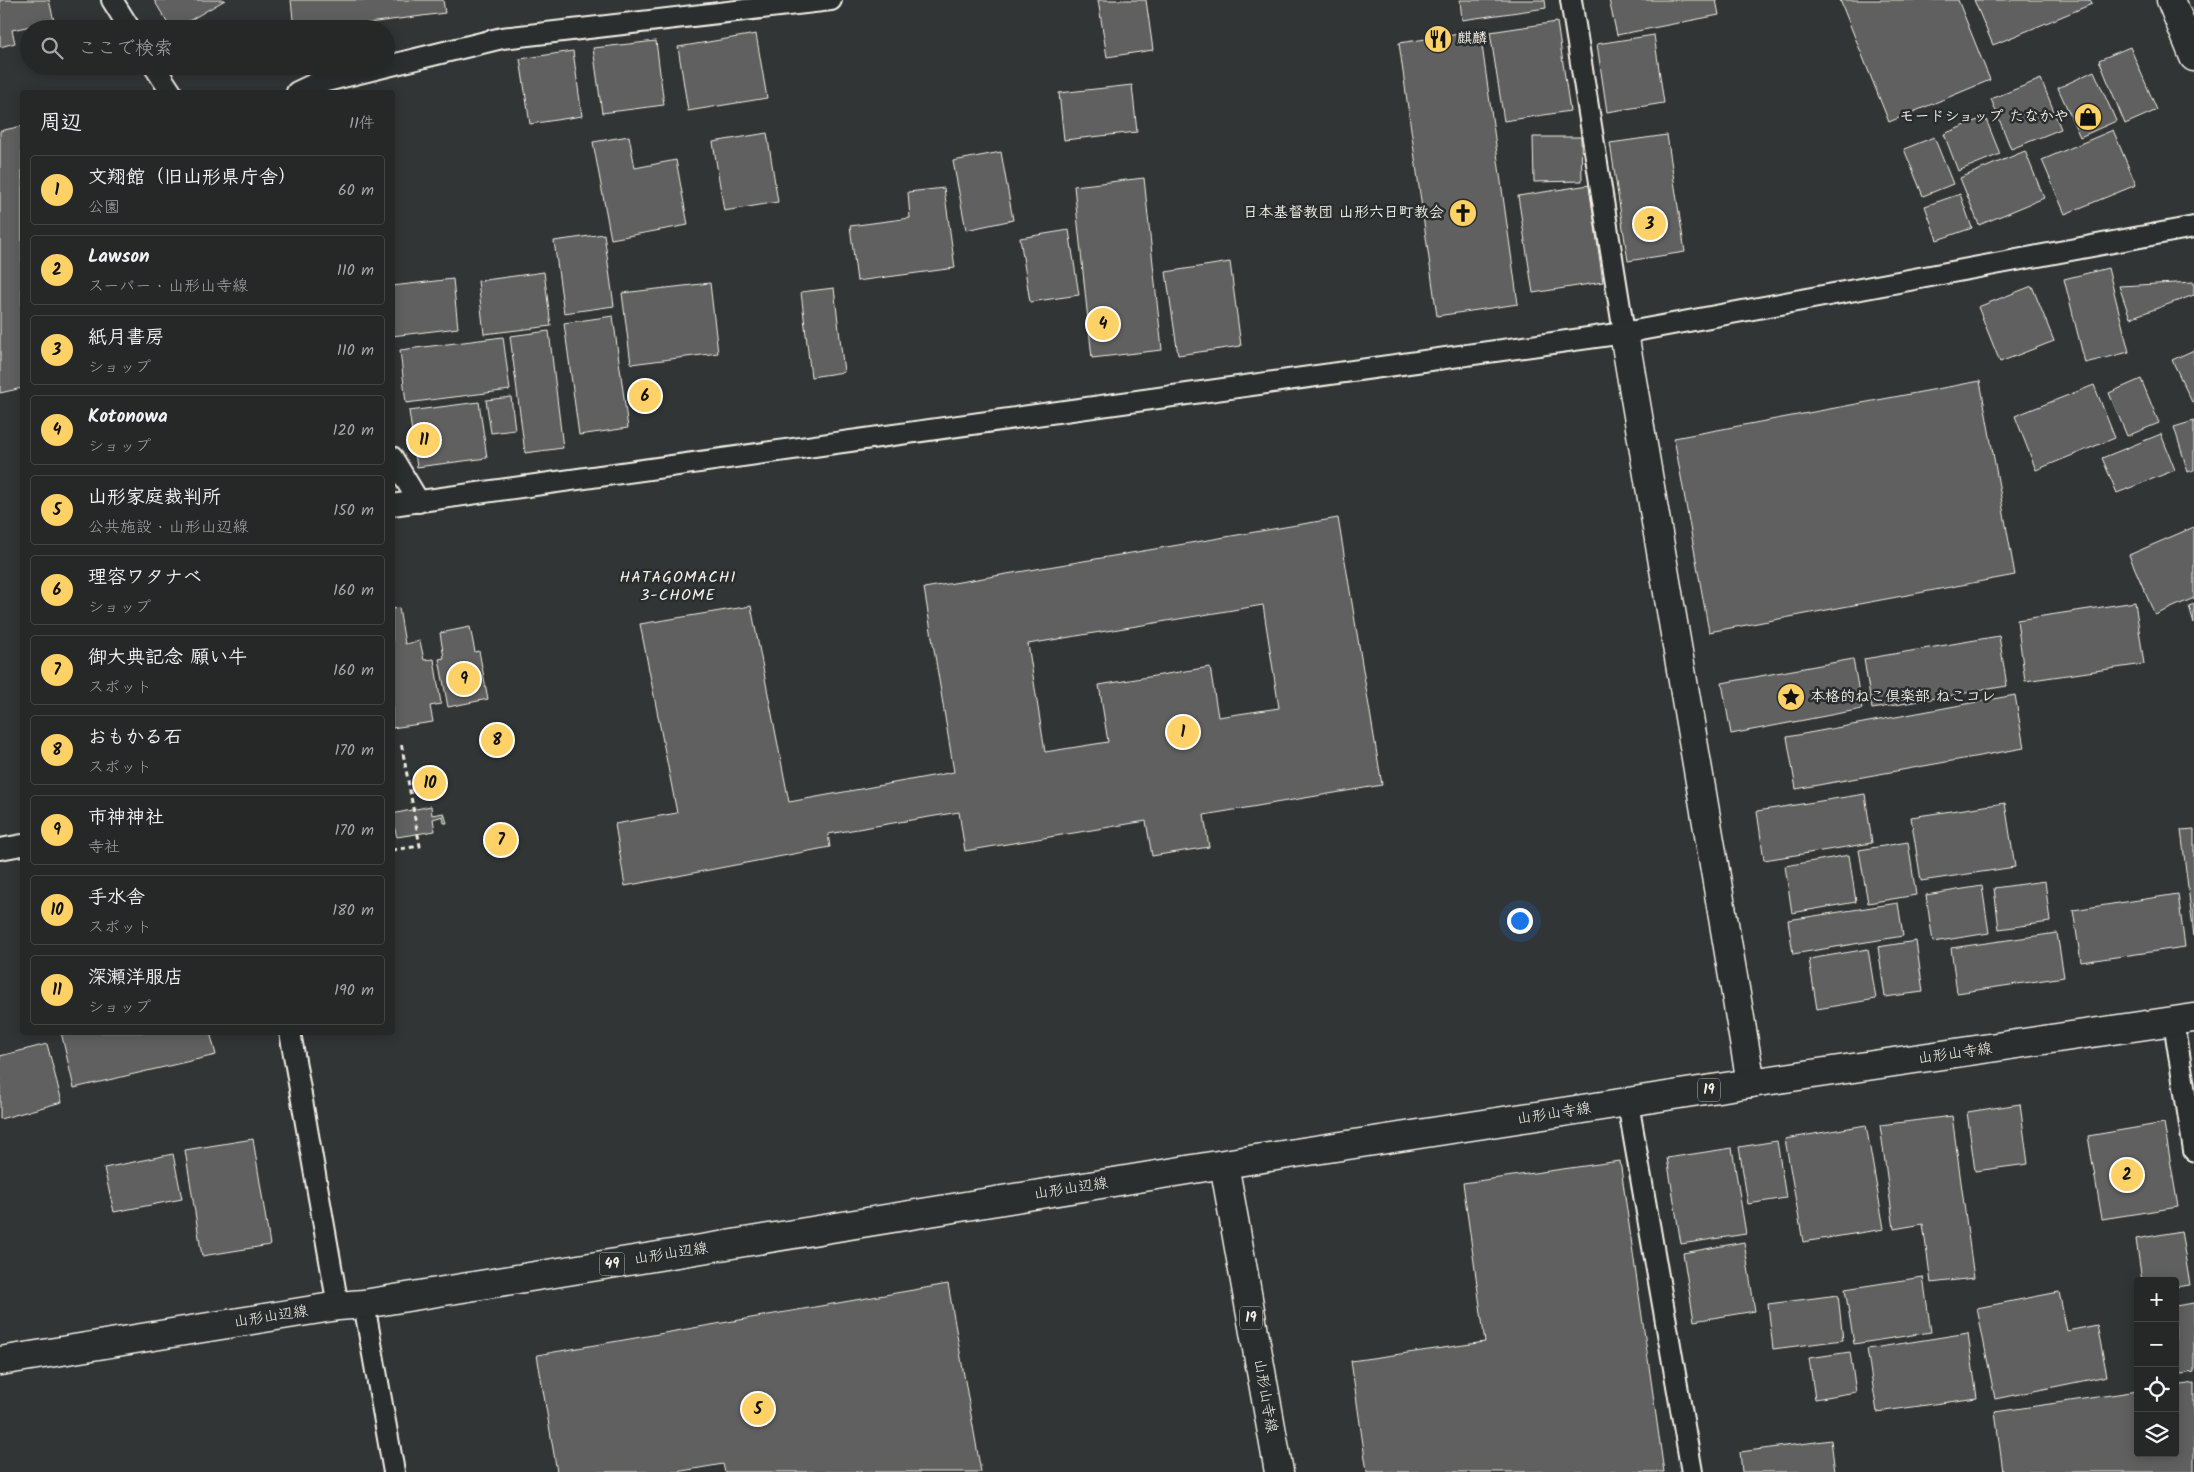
<!DOCTYPE html>
<html lang="ja">
<meta charset="utf-8">
<style>
:root{--surface:#262828;--page:#2e3030;--text:#f1f3f6;--muted:#a4a6a8;--line:#424445;--accent:#ffd166}
body{margin:0;font-family:Kalam,"Klee One",sans-serif;background:var(--page);color:var(--text)}
.controls{position:absolute;right:15px;bottom:15px;display:grid;overflow:hidden;border-radius:5px;box-shadow:0 2px 12px #0003}
.controls button{width:45px;height:45px;display:grid;place-items:center;padding:0;border:0;border-bottom:1px solid var(--line);background:var(--surface);color:var(--text);font:25px sans-serif}
.you{position:absolute;left:1519px;top:920px;width:18px;height:18px;margin:-12px;border:4px solid #fff;border-radius:50%;background:#1a73e8;box-shadow:0 0 0 8px #1a73e833}
.badge{display:grid;place-items:center;width:32px;height:32px;border-radius:50%;background:var(--accent);color:#111;font-size:16px;font-weight:700}
.pin{position:absolute;translate:-50% -50%;border:2px solid #fff;box-shadow:0 1px 5px #0006}
.list{margin:0;padding:0;list-style:none}
h2{display:flex;justify-content:space-between;align-items:center;height:65px;margin:0;padding:0 20px;font-size:21px}
h2 small{font-size:16px;font-weight:400;color:var(--muted)}
.list li{display:grid;grid-template-columns:32px 1fr auto;gap:15px;align-items:center;box-sizing:border-box;height:70px;margin:0 10px 10px;padding:0 10px;border:1px solid var(--line);border-radius:5px}
.list b{display:block;font-size:19px;white-space:nowrap}
.list p{margin:0;font-size:16px;white-space:nowrap;color:var(--muted)}
.list em{font-size:16px;font-style:normal;color:var(--muted)}
.icon{flex:none;width:28px;height:28px;fill:none;stroke:currentColor;stroke-width:2;stroke-linecap:round;stroke-linejoin:round}
.map{position:relative;flex:none;width:2194px;height:1472px;overflow:hidden}
.search{position:absolute;background:var(--surface);box-shadow:0 2px 12px #0003;left:20px;top:20px;width:375px;height:55px;display:flex;align-items:center;gap:12px;box-sizing:border-box;padding:0 18px;border-radius:28px;color:var(--muted);font-size:19px}
.panel{position:absolute;background:var(--surface);box-shadow:0 2px 12px #0003;left:20px;top:90px;width:375px;height:945px;border-radius:5px}
.map>svg:first-child{display:block}
</style>
<div class="map">
<svg width="2194" height="1472" viewBox="0 0 2194 1472">
<rect width="100%" height="100%" fill="#323535"/>
<filter id="ink" filterUnits="userSpaceOnUse"><feTurbulence type="fractalNoise" baseFrequency=".02" numOctaves="2"/><feDisplacementMap in="SourceGraphic" scale="10" xChannelSelector="R" yChannelSelector="G"/><feConvolveMatrix kernelMatrix="1 2 1 2 8 2 1 2 1" color-interpolation-filters="sRGB"/></filter>
<g filter="url(#ink)">
<path fill="#5f605f" stroke="#f4f1e8" fill-rule="evenodd" d="M0,0H49L54,21L12,30L15,43L0,47Z
M154,0H225L175,29H171Z
M291,0H443L445,13L322,29H294Z
M1098,0H1146L1153,50L1107,57Z
M1460,0H1545L1546,8L1462,20Z
M1609,0H1716L1719,15L1617,35Z
M1840,0H1958L1990,80L1889,122Z
M1974,0H2090L2092,4L1993,45Z
M1557,22L1570,111L1504,121L1490,32Z
M1480,31L1518,304L1437,316L1399,43Z
M756,34L767,98L688,111L678,47Z
M1654,35L1664,103L1607,112L1597,44Z
M656,41L664,105L602,113L593,48Z
M2130,47L2157,110L2125,124L2099,60Z
M573,51L582,116L530,124L520,59Z
M2094,71L2116,121L2080,137L2058,88Z
M2041,79L2061,129L2011,149L1991,99Z
M1132,85L1137,132L1064,140L1059,93Z
M1985,117L2000,154L1958,171L1944,134Z
M22,126V388L0,393V131Z
M2113,130L2136,185L2065,214L2042,160Z
M767,133L778,202L724,211L713,142Z
M1667,135L1685,252L1628,261L1610,143Z
M629,136L635,168L676,160L688,225L611,239L593,142Z
M1533,137H1581L1582,181L1534,182Z
M1934,137L1953,184L1923,196L1904,149Z
M2025,151L2044,198L1979,225L1960,178Z
M1001,152L1013,220L966,230L953,161Z
M1144,178L1162,350L1092,358L1074,186Z
M1589,185L1603,282L1533,293L1518,196Z
M944,188L955,268L857,281L850,226L910,218L908,192Z
M1960,194L1972,228L1937,240L1925,206Z
M1069,230L1079,295L1030,302L1020,238Z
M604,234L614,306L564,313L554,241Z
M1230,262L1241,346L1178,355L1166,272Z
M2108,268L2129,352L2085,363L2064,279Z
M544,272L551,326L484,334L478,281Z
M453,279L458,328L392,336V286Z
M2194,282V295L2130,318L2119,286Z
M710,283L718,353L631,364L622,293Z
M2032,286L2054,341L2000,362L1978,307Z
M834,288L844,372L811,377L801,292Z
M613,316L628,428L579,435L564,323Z
M549,331L563,448L525,453L510,336Z
M503,337L510,390L406,403L400,350Z
M2194,350V401L2192,402L2172,360Z
M2141,379L2159,423L2127,436L2109,393Z
M1980,381L2015,575L1709,632L1674,438Z
M2094,385L2115,438L2036,470L2015,416Z
M511,397L515,430L491,433L486,400Z
M479,402L487,458L417,467L409,411Z
M2194,421V470L2188,472L2174,427Z
M2161,434L2175,470L2117,493L2102,458Z
M1338,518L1382,785L1204,815L1209,847L1152,856L1146,821L965,851L959,812L828,834L830,847L625,886L615,824L677,813L640,624L751,606L789,802L954,772L924,588ZM1263,605L1279,708L1218,717L1210,667L1099,685L1108,742L1045,752L1028,644Z
M2194,527V598L2155,615L2129,555Z
M2135,602L2144,664L2025,681L2017,620Z
M2194,604V623L2189,606Z
M399,608L405,644L420,641L424,660L434,659L441,704L430,706L433,722L392,728V609Z
M470,627L475,652L479,651L488,699L448,707L439,659L444,658L440,633Z
M1999,636L2007,686L1872,709L1864,659Z
M1853,659L1862,709L1731,734L1722,683Z
M2015,695L2024,748L1796,789L1787,737Z
M500,732L503,747L494,749L492,734Z
M439,769L443,793L421,797L417,773Z
M1865,794L1872,843L1764,860L1757,811Z
M2005,803L2015,867L1921,881L1911,817Z
M431,806L432,815L444,813L447,823H444L443,816L433,819L435,831L397,837L394,826H392L394,823L392,814Z
M2194,829V936L2181,830Z
M1908,842L1916,895L1868,903L1859,850Z
M1849,855L1856,902L1792,913L1785,866Z
M2045,881L2050,922L1999,929L1994,888Z
M1982,886L1989,933L1933,942L1926,895Z
M2178,894L2185,947L2081,962L2073,910Z
M1898,903L1903,936L1793,954L1788,920Z
M2057,933L2064,977L1957,993L1951,948Z
M1916,941L1923,992L1885,997L1878,947Z
M1868,949L1876,999L1817,1009L1809,959Z
M61,1032H210L216,1055L74,1088Z
M47,1044L62,1102L0,1119V1056Z
M2020,1104L2028,1164L1975,1171L1967,1112Z
M1952,1116L1974,1278L1931,1283L1923,1224L1894,1229L1880,1125Z
M2164,1123L2178,1207L2102,1219L2088,1136Z
M1866,1125L1884,1229L1803,1242L1785,1139Z
M253,1139L270,1245L202,1256L185,1150Z
M1777,1141L1786,1198L1748,1204L1739,1147Z
M1732,1148L1746,1234L1681,1244L1667,1158Z
M173,1154L182,1199L114,1212L104,1168Z
M1620,1161L1664,1472H1367L1351,1361L1485,1342L1463,1183Z
M2181,1231L2190,1285L2175,1287V1281H2142L2136,1239Z
M1744,1242L1755,1311L1694,1321L1683,1253Z
M1923,1277L1931,1332L1854,1344L1845,1289Z
M948,1284L981,1472H725L723,1464L676,1472H557L537,1355Z
M2059,1292L2067,1331L2097,1325L2107,1376L1995,1399L1977,1308Z
M1838,1295L1843,1340L1773,1349L1768,1304Z
M2194,1303V1372L2175,1375V1306Z
M1968,1333L1977,1398L1877,1412L1867,1349Z
M1850,1352L1856,1392L1815,1399L1809,1358Z
M2194,1383V1472H2003L1995,1412L2138,1391V1453H2175V1386Z
M1831,1440L1835,1472H1742L1740,1452Z"/>
<g fill="none" stroke-linecap="round" stroke-linejoin="round">
<defs>
<path id="service" d="M112,0L130,29
M1571,0L1624,333
M154,66L171,92
M297,92L314,84L502,38L831,0
M392,457L419,502
M392,505L1624,333L2194,227
M0,849L22,845
M2174,1022L2194,1151
M290,1032L338,1306
M1628,1103L1692,1472
M364,1304L394,1472"/>
<path id="minor" d="M1624,333L1751,1083"/>
<path id="primary" d="M2171,0L2194,57
M1224,1164L1279,1472
M0,1361L338,1306L364,1304L1224,1164L1751,1083L2194,1018"/>
</defs>
<use href="#service" stroke="#f4f1e8" stroke-width="24"/>
<use href="#minor" stroke="#f4f1e8" stroke-width="31"/>
<use href="#primary" stroke="#f4f1e8" stroke-width="31"/>
<path stroke="#f4f1e8" stroke-width="3" stroke-dasharray="5 4" stroke-linecap="butt" d="M392,850L420,846L401,742"/>
<use href="#service" stroke="#2a2d2e" stroke-width="20"/>
<use href="#minor" stroke="#2a2d2e" stroke-width="28"/>
<use href="#primary" stroke="#2a2d2e" stroke-width="28"/>
</g>
</g>
<defs>
<symbol id="restaurant-disc" viewBox="-11 -11 22 22"><circle r="9.5" fill="#ffd166" stroke="#2a2d2e"/><path d="M-5-6h1v4h1v-4h1v4h1v-4h1v5L-1.5 .5V6h-2V.5L-5-1ZM5-6V6H3V1.5H1.5Q1.5-4 5-6Z" fill="#111"/></symbol>
<symbol id="shop-disc" viewBox="-11 -11 22 22"><circle r="9.5" fill="#ffd166" stroke="#2a2d2e"/><path d="M-5-2.5h2.3a2.7 3.5 0 0 1 5.4 0H5L5.5 6h-11ZM-1.5-2.5h3a1.5 2.3 0 0 0-3 0Z" fill="#111"/></symbol>
<symbol id="church-disc" viewBox="-11 -11 22 22"><circle r="9.5" fill="#ffd166" stroke="#2a2d2e"/><path d="M-1.2-6h2.4v3.5h3.3v2.4h-3.3V6h-2.4V-.1h-3.3v-2.4h3.3Z" fill="#111"/></symbol>
<symbol id="sight-disc" viewBox="-11 -11 22 22"><circle r="9.5" fill="#ffd166" stroke="#2a2d2e"/><path d="M0-6L1.8-2.2L6-1.7L2.9 1.2L3.7 5.4L0 3.3L-3.7 5.4L-2.9 1.2L-6-1.7L-1.8-2.2Z" fill="#111"/></symbol>
</defs>
<g fill-rule="evenodd">
<use href="#restaurant-disc" x="1422" y="23" width="32" height="32"/>
<use href="#shop-disc" x="2072" y="101" width="32" height="32"/>
<use href="#church-disc" x="1447" y="197" width="32" height="32"/>
<use href="#sight-disc" x="1775" y="681" width="32" height="32"/>
</g>
<g text-anchor="middle" dominant-baseline="central" stroke-width="5" stroke-linejoin="round" paint-order="stroke">
<g fill="#2a2d2e" stroke="#b7b6b0" stroke-width="1">
<rect x="1698" y="1078.5" width="22" height="23" rx="4"/>
<rect x="599.5" y="1252.5" width="25" height="23" rx="4"/>
<rect x="1240" y="1306.5" width="22" height="23" rx="4"/>
</g>
<g font-size="14" font-weight="bold" fill="#f4f1e8">
<text x="1709" y="1090">19</text>
<text x="612" y="1264">49</text>
<text x="1251" y="1318">19</text>
</g>
<g font-size="15" font-weight="bold" fill="#f4f1e8" stroke="#2a2d2e" text-anchor="start">
<text x="1457" y="39">麒麟</text>
<text x="2069" y="117" text-anchor="end">モードショップ たなかや</text>
<text x="1444" y="213" text-anchor="end">日本基督教団 山形六日町教会</text>
<text x="1810" y="697">本格的ねこ倶楽部 ねこコレ</text>
</g>
<g font-size="15" fill="#f4f1e8" stroke="#2a2d2e">
<text transform="translate(1955 1054) rotate(-8)">山形山寺線</text>
<text transform="translate(1554 1114) rotate(-9)">山形山寺線</text>
<text transform="translate(1071 1189) rotate(-9)">山形山辺線</text>
<text transform="translate(671 1254) rotate(-9)">山形山辺線</text>
<text transform="translate(271 1317) rotate(-9)">山形山辺線</text>
<text transform="translate(1265 1396) rotate(80)">山形山寺線</text>
</g>
<g font-size="16" letter-spacing="1" fill="#f4f1e8" stroke="#2a2d2e">
<text x="678" y="577">HATAGOMACHI<tspan x="678" dy="18">3-CHOME</tspan></text>
</g>
</g>
</svg>
<div class="controls">
<button>+</button>
<button>−</button>
<button><svg class="icon" aria-label="locate" viewBox="0 0 24 24"><circle cx="12" cy="12" r="6"/><path d="M12 2v4M12 18v4M2 12h4M18 12h4"/></svg></button>
<button><svg class="icon" aria-label="layers" viewBox="0 0 24 24"><path d="M12 4l9 5-9 5-9-5zM3 14l9 5 9-5"/></svg></button>
</div>
<div class="you"></div>
<div class="pin badge" style="left:1183px;top:732px">1</div>
<div class="pin badge" style="left:2127px;top:1175px">2</div>
<div class="pin badge" style="left:1650px;top:224px">3</div>
<div class="pin badge" style="left:1103px;top:324px">4</div>
<div class="pin badge" style="left:758px;top:1409px">5</div>
<div class="pin badge" style="left:645px;top:396px">6</div>
<div class="pin badge" style="left:501px;top:840px">7</div>
<div class="pin badge" style="left:497px;top:740px">8</div>
<div class="pin badge" style="left:464px;top:679px">9</div>
<div class="pin badge" style="left:430px;top:783px">10</div>
<div class="pin badge" style="left:424px;top:440px">11</div>
<div class="search"><svg class="icon" aria-label="search" viewBox="0 0 24 24"><circle cx="10" cy="10" r="6"/><path d="M15 15l6 6"/></svg>ここで検索</div>
<section class="panel">
<h2>周辺<small>11件</small></h2>
<ul class="list">
<li><span class="badge">1</span><div><b>文翔館（旧山形県庁舎）</b><p>公園</p></div><em>60 m</em></li>
<li><span class="badge">2</span><div><b>Lawson</b><p>スーパー · 山形山寺線</p></div><em>110 m</em></li>
<li><span class="badge">3</span><div><b>紙月書房</b><p>ショップ</p></div><em>110 m</em></li>
<li><span class="badge">4</span><div><b>Kotonowa</b><p>ショップ</p></div><em>120 m</em></li>
<li><span class="badge">5</span><div><b>山形家庭裁判所</b><p>公共施設 · 山形山辺線</p></div><em>150 m</em></li>
<li><span class="badge">6</span><div><b>理容ワタナベ</b><p>ショップ</p></div><em>160 m</em></li>
<li><span class="badge">7</span><div><b>御大典記念 願い牛</b><p>スポット</p></div><em>160 m</em></li>
<li><span class="badge">8</span><div><b>おもかる石</b><p>スポット</p></div><em>170 m</em></li>
<li><span class="badge">9</span><div><b>市神神社</b><p>寺社</p></div><em>170 m</em></li>
<li><span class="badge">10</span><div><b>手水舎</b><p>スポット</p></div><em>180 m</em></li>
<li><span class="badge">11</span><div><b>深瀬洋服店</b><p>ショップ</p></div><em>190 m</em></li>
</ul>
</section>
</div>
